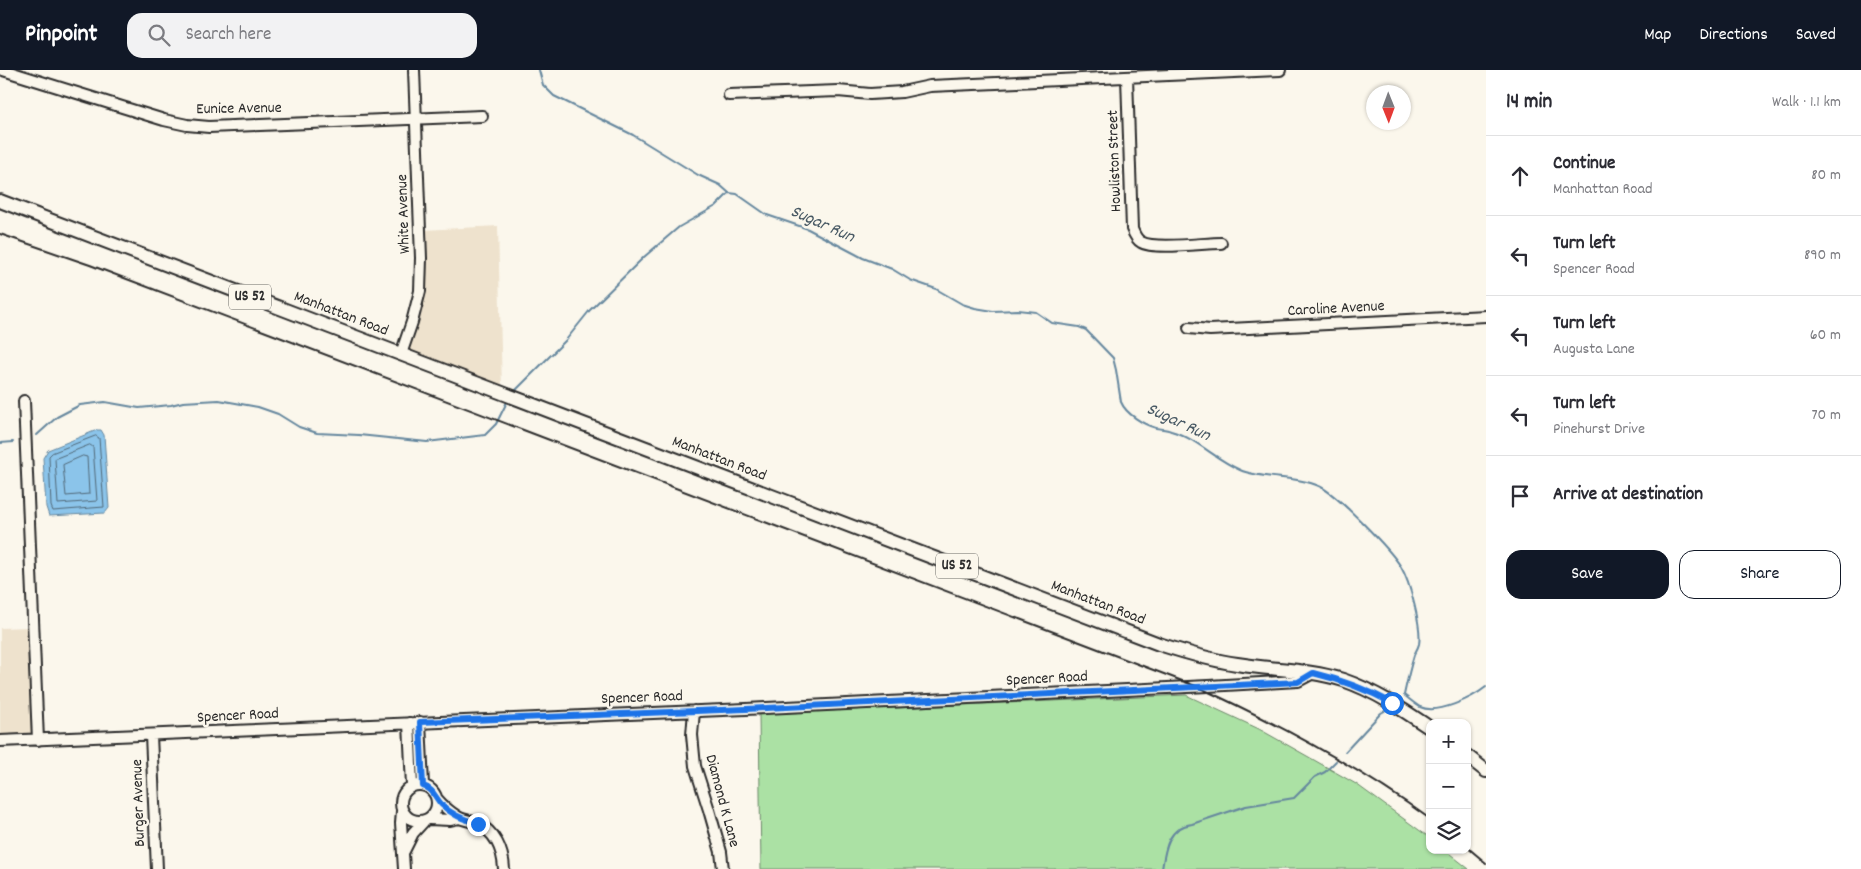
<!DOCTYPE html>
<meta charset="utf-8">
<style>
:root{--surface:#fff;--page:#f2f2f3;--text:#2b2b33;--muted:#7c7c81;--line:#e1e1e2;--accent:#111827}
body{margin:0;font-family:Dekko,sans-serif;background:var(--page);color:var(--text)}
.controls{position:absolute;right:15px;bottom:15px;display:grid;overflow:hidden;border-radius:10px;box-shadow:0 1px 4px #0004}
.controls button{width:45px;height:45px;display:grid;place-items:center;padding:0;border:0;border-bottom:1px solid var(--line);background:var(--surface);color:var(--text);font:25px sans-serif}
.compass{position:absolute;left:1366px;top:15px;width:45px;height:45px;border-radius:50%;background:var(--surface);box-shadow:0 1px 4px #0004;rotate:179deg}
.stop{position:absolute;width:15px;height:15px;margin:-11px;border:4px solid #1a73e8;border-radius:50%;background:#fff}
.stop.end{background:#1a73e8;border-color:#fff;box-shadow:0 1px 5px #0008}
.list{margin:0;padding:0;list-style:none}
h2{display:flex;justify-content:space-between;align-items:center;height:65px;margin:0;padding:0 20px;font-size:21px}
h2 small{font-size:16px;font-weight:400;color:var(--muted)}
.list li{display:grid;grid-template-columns:32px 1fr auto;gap:15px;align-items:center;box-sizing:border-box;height:80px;padding:0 20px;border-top:1px solid var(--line)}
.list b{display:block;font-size:19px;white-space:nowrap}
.list p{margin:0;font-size:16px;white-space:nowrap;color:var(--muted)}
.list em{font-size:16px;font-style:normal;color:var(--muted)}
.actions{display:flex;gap:10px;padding:15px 20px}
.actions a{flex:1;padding:11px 0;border:1px solid var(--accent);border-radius:15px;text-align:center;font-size:18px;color:var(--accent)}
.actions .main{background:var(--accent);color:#fff}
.icon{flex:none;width:28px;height:28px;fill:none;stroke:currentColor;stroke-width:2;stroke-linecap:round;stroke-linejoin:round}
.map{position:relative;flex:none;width:1486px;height:799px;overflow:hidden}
header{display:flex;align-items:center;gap:30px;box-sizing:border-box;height:70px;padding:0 25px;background:var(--accent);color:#fff}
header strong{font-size:24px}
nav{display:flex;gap:28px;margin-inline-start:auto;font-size:18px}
.search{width:350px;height:45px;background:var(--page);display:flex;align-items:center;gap:12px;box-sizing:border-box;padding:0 18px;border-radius:15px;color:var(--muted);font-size:19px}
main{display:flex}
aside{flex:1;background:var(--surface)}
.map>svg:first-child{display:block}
</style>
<header>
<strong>Pinpoint</strong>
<div class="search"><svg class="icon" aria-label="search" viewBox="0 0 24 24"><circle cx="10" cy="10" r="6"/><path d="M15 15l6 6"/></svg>Search here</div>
<nav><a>Map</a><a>Directions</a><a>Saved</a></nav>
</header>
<main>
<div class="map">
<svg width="1486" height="799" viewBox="0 0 1486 799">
<rect width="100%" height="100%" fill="#fbf7ec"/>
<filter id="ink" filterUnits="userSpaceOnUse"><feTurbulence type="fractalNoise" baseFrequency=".02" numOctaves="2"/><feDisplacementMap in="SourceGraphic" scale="10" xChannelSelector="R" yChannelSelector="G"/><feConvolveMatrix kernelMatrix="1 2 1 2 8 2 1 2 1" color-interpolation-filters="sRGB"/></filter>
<g filter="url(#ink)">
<path fill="#eee2cd" d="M498,156L502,320L404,283L415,253L424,160Z
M31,557L36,669L0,670V558Z"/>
<path fill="#abe1a4" stroke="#6b8668" d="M1186,625L1259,659L1307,686L1356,714L1430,768V780H1445L1469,799H761L759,644Z"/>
<path fill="#8bc4ea" stroke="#65879e" d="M97,360H101L104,365L109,438L105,443L49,446L46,437L43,388L48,380Z"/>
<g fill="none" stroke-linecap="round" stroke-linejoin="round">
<path stroke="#516877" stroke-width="1" d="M96,366L99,368L104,437L53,441L51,436L49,386L52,383Z
M90,375L93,377L97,431L58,434L55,389Z
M83,386L87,387L89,424L66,426L63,395Z"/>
<path stroke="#65879e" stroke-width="2" d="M539,0L543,15L554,26L633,65L698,105L720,115L729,123L737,124L767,145L808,159L863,188L892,199L910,210L936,219L962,234L975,238L993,241L1018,240L1036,242L1052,253L1079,257L1086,260L1113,288L1116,300L1121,332C1126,344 1144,355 1156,358C1161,359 1167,359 1171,361C1196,368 1216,390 1240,400C1263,410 1296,405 1321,417C1338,426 1391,480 1401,497C1410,512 1422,558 1419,574C1418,578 1416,581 1414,585C1410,598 1407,611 1404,625
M514,322L566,270L590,240L644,187L679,157L716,136L729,123
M37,365L57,347L80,335L105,332L139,338L171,335L183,332L219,330L258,337L278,344L299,357L317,363L359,365L427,372L485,365L496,354L508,330
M0,373L13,372
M1404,625C1409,629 1415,634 1420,637C1438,645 1472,628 1486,617
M1345,682L1381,643L1390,638
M1162,799C1165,779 1168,757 1192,754L1246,736L1294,728L1315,707L1325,702L1336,691"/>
<defs>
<path id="minor" d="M3,0L164,50L187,55L209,57L482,46
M1127,7L1132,159C1134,164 1137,170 1141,172C1154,180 1204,173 1221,173
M729,25L838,21L870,24L902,22L930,16L1280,0
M1189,258L1210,260L1486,246
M401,284L412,252L420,221L421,188L414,0
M24,331L38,670
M694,641L692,665L695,696L709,740L721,782L723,799
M420,652L423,715
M409,653L412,716
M151,665L157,799
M0,671L746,639L1208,616L1298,611L1313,603
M401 733a18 18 0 1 1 36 0a18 18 0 1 1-36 0Z
M437,729C443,736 450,742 458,747C463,750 471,751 477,753C495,762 503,780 504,799
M402,741L401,753L404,799
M429,749L450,750L459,748
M404,781L413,763L424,751"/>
<path id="major" d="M0,131L1159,574C1184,582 1210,590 1237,594C1272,600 1309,599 1343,610C1375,621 1402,639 1430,658
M1467,686L1486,701"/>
</defs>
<use href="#minor" stroke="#2b2b2b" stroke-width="14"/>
<use href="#major" stroke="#2b2b2b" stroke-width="16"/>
<use href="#minor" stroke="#fbf7ec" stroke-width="10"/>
<use href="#major" stroke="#fbf7ec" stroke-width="12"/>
<path stroke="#2b2b2b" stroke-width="2" d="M0,164L90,195L1198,617C1279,654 1357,696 1430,749
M1467,777L1486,793"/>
</g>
</g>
<g fill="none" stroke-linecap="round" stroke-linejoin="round" filter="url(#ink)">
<path stroke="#1a73e8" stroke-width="6" d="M478,754C465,749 453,746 442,735C435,728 434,719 423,716L420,652L746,639L1298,612L1313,603C1342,610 1366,619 1392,633"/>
</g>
<g text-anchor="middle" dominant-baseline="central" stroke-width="5" stroke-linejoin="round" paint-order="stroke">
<g fill="#fbf7ec" stroke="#696865" stroke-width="1">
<rect x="229" y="214.5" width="42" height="25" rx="4"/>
<rect x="936" y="483.5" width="42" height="25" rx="4"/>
</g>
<g font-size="15" font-weight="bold" fill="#2b2b2b">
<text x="250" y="227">US 52</text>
<text x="957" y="496">US 52</text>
</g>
<g font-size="16" fill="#2b2b2b" stroke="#fbf7ec">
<text transform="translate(239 39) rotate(-1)">Eunice Avenue</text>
<text transform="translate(1115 91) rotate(-92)">Howliston Street</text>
<text transform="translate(404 144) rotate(-92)">White Avenue</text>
<text transform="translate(1336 239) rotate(-3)">Caroline Avenue</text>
<text transform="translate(341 244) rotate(21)">Manhattan Road</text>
<text transform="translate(719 389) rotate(21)">Manhattan Road</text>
<text transform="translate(1098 533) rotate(21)">Manhattan Road</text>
<text transform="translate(1047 609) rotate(-3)">Spencer Road</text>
<text transform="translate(642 628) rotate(-2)">Spencer Road</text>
<text transform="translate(238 646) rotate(-3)">Spencer Road</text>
<text transform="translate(722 731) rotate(75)">Diamond K Lane</text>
<text transform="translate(139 733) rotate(-92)">Burger Avenue</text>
</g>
<g font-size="18" font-style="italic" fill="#485964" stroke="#fbf7ec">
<text transform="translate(822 155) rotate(24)">Sugar Run</text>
<text transform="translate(1178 353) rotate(25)">Sugar Run</text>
</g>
</g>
</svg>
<div class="controls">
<button>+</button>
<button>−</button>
<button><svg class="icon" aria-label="layers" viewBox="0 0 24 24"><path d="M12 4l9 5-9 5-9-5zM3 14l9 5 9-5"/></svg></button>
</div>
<svg class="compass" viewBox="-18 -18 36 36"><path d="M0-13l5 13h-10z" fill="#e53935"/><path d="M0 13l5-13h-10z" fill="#7c7c81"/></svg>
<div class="stop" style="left:1392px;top:633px"></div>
<div class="stop end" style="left:478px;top:754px"></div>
</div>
<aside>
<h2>14 min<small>Walk · 1.1 km</small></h2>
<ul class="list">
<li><svg class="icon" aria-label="ahead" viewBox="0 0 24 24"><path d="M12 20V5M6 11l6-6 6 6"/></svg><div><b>Continue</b><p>Manhattan Road</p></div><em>80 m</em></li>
<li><svg class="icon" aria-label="left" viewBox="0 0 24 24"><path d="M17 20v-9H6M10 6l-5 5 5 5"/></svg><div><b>Turn left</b><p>Spencer Road</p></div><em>890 m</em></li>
<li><svg class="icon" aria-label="left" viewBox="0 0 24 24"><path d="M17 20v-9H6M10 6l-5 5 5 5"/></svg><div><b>Turn left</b><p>Augusta Lane</p></div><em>60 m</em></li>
<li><svg class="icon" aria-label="left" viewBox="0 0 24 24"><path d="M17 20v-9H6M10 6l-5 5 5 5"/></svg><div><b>Turn left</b><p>Pinehurst Drive</p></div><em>70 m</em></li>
<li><svg class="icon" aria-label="arrive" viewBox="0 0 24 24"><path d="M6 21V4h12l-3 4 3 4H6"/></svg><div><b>Arrive at destination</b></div></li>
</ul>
<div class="actions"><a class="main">Save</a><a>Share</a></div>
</aside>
</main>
